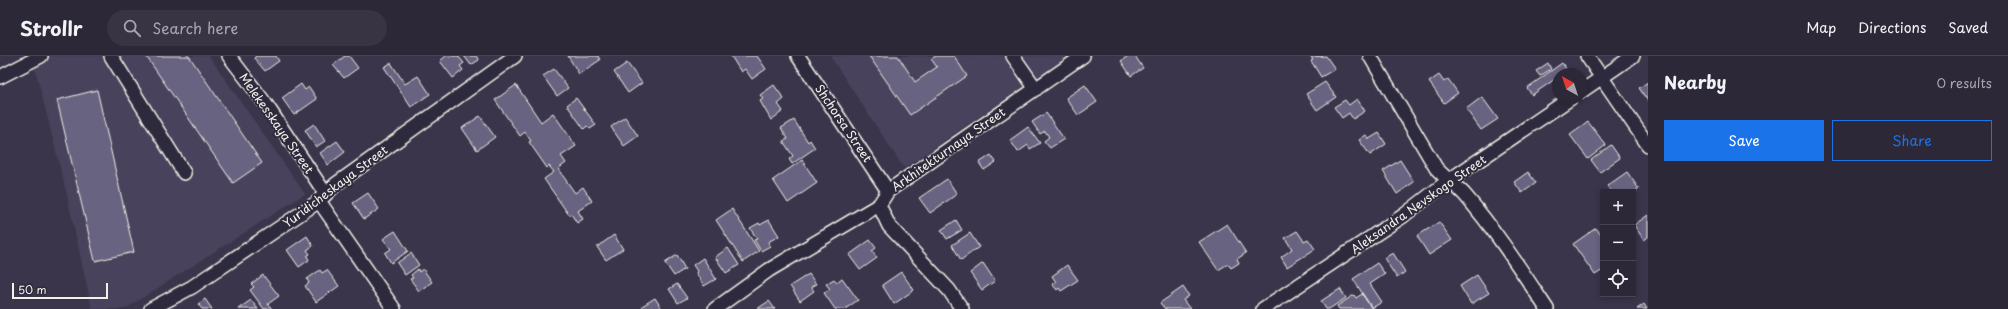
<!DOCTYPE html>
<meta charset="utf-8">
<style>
:root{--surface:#2c2838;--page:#383443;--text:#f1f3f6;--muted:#a6a6ae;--line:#484453;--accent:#1a73e8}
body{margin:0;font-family:"Playpen Sans",sans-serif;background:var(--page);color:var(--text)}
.controls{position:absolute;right:12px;bottom:12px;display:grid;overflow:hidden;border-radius:0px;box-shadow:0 2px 6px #0003}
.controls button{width:36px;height:36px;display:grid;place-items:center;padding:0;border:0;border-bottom:1px solid var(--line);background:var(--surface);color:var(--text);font:20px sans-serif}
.compass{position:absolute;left:1552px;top:12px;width:36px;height:36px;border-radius:50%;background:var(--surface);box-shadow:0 2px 6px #0003;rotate:321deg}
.scale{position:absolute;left:12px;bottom:10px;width:96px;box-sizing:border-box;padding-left:4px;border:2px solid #f4f1e8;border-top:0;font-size:11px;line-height:14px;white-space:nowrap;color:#f4f1e8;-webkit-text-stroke:3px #2f2a3d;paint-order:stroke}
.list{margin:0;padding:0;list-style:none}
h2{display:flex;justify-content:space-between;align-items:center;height:52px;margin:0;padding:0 16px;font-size:17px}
h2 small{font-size:13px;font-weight:400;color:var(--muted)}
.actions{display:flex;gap:8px;padding:12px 16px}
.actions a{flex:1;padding:9px 0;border:1px solid var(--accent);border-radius:0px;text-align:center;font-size:14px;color:var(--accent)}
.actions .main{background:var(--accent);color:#fff}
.icon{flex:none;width:22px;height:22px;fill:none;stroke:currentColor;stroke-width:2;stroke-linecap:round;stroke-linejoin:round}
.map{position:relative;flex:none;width:1648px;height:253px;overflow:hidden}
header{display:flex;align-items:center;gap:24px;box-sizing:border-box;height:56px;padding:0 20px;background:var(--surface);border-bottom:1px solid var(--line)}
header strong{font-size:19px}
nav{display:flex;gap:22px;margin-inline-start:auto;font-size:14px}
.search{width:280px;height:36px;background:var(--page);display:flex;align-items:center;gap:10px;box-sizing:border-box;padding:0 14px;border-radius:22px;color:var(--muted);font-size:15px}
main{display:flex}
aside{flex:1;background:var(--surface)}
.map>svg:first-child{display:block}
</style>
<header>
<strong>Strollr</strong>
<div class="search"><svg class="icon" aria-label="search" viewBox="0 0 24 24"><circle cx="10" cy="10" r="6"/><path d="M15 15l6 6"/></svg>Search here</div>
<nav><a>Map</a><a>Directions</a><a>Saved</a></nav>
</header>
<main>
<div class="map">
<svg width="1648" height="253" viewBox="0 0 1648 253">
<rect width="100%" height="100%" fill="#3a354b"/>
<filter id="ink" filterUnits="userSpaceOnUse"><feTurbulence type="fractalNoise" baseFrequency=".025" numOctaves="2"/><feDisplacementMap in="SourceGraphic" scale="8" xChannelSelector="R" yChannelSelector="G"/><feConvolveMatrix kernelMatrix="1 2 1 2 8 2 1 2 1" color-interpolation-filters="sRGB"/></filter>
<g filter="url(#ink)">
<path fill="#48435b" d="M25,0H209L305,138L125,253H92L66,135L36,16Z
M830,0H1069L904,112Z"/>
<path fill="#676381" stroke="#f4f1e8" d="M146,0H189L262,107L233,127Z
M256,0H276L279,5L265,15L254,2Z
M345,0H349L358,12L344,22L333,9Z
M446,0H458L464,7L460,10L463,14L453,22L440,5Z
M464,0H476L479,4L471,9Z
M568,0H598L600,4L579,18Z
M731,0H757L766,13L752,23L745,13L741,16Z
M869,0H898L915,26L937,11L931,3L936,0H954L967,20L910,59Z
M1128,0H1135L1143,12L1131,20L1121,5Z
M1326,0L1335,13L1321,21L1311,5L1313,4L1311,1Z
M391,7L405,28L418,20L430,38L411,51L384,11Z
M627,7L642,27L628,37L614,16Z
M1548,7L1551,13L1540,20L1536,15Z
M1562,7L1567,14L1562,18H1558V21L1532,39L1527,32Z
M554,13L568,32L557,40L543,20Z
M1439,19L1444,26L1448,23L1458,37L1444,47L1429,26Z
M1325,26L1336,41L1317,54L1306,38Z
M1648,26V45L1639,32Z
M301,28L305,34L309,31L317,43L294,59L282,42Z
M516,29L541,66L553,57L576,90L561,100L566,107L558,113L575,137L583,131L592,145L578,155L583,163L577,167L571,158L569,159L544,123L554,116L549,110L547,112L529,86L531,85L525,76L520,80L495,44Z
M774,29L784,43L778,48L783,55L771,64L760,45L763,43L760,39Z
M1085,29L1097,46L1078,59L1066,42Z
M97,34L134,196L95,205L57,44Z
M1482,41L1498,63L1481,74L1466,53Z
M576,42L596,69L590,73L587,70L584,73L567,49Z
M1357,43L1365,55L1353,63L1349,57L1342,62L1334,51L1345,44L1349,49Z
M1046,57L1064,83L1050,92L1044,85L1049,81L1045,75L1040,78L1032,66Z
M480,60L495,81L477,94L462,72Z
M625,61L638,80L624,90L611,71Z
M794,64L808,86L810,84L815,92L792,108L789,103L793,100L783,85L788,83L781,72Z
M1588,66L1606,89L1588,103L1570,79Z
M314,68L325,85L316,91L305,74Z
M1028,71L1040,87L1030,93L1028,89L1018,96L1010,84Z
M1379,77L1386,88L1370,99L1359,84L1366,79L1369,83Z
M337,85L345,96L328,109L320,97Z
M1611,89L1620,102L1600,116L1591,104Z
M991,99L996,106L984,114L979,107Z
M802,104L817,127L788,147L773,124Z
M1400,104L1414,126L1397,138L1383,115Z
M1528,116L1536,127L1522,137L1514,126Z
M1627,116L1639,133L1633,138V136H1612L1607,130Z
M947,123L957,138L930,157L919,142Z
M368,137L379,153L364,163L353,147Z
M732,153L759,195L743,206L716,164Z
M1648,159V181L1644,184L1634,169Z
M769,164L779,180L768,186L770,190L761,195L754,184L757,183L750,172L759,167L760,169Z
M956,164L962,174L947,183L941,174Z
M1439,166L1452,184L1429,199L1417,180Z
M1227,168L1246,197L1237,203L1239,207L1231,212L1228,208L1218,214L1199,186Z
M1596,172L1603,182V214L1595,219L1573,188Z
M395,175L408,195L391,207L385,197L391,193L383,183Z
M1297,175L1304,185L1308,183L1315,193L1287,211L1281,201L1292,193L1285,182Z
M970,177L979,191L961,204L952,189Z
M614,179L623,193L606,204L597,191Z
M307,180L313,190L307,194L310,198L307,200L309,204L299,211L287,194Z
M870,184L876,192L872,195L877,202L860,214L849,199Z
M728,192L739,209L726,217L715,201Z
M411,197L419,209L405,219L397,207Z
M1393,197L1405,216L1397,222L1384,202Z
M677,199L685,213L674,220L665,207Z
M703,202L716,223L704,230L696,217L697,215L693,209Z
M983,207L995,225L982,234L970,217Z
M1377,207L1385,218L1370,228L1382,246L1372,252L1353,223Z
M1067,209L1078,224L1061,235L1059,232L1057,234L1052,228L1056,226L1052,220Z
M418,213L419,216L423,213L432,226L419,235L410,223L413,222L411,219Z
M320,214L322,217L327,214L339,230L316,246L305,230L309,227L307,223Z
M901,216L914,234L894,248L882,229Z
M809,218L816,228L811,231L814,235L800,245L790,230Z
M263,219L279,240L268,248L272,253H264L250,234L254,231L251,228Z
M1477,219L1489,237L1471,248L1460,230Z
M842,222L858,244L845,253H835L824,237L830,233L826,228L834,223L837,226Z
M677,228L687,242L678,247L669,233Z
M1183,231L1189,240L1183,244L1190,253H1165L1160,247Z
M1340,233L1346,242L1329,253H1326L1321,245Z
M1362,238L1372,253H1339L1337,250L1354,239L1356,242Z
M655,242L662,253H644L642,250Z
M205,243L212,253H202L198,248Z
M251,244L258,253H238Z
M769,245L775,253H757Z
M1644,248L1647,253H1637Z"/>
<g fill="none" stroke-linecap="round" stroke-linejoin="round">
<defs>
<path id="minor" d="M111,0L184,117
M229,0L265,47L325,137L319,145L394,253
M798,0L888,135
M1013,0L1036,33
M1370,0L1436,112C1445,122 1457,130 1465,139C1496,175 1521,214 1547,253
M1587,0L1648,89
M0,21L41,0
M1582,35L1633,0
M879,149L889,170L949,234L962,253
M151,253L192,231L319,145L336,128L515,0
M715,253L769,214L879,149L888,135L1083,0
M1263,253L1403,160L1448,125L1571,42"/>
</defs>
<use href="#minor" stroke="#f4f1e8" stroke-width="16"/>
<use href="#minor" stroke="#2f2a3d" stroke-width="13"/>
</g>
</g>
<g text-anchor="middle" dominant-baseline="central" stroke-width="4" stroke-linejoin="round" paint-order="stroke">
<g font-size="12" fill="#f4f1e8" stroke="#2f2a3d">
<text transform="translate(277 67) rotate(55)">Melekesskaya Street</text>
<text transform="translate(844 67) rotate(56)">Shchorsa Street</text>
<text transform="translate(948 93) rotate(-35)">Arkhitekturnaya Street</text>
<text transform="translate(335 130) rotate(-37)">Yuridicheskaya Street</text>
<text transform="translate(1418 148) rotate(-35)">Aleksandra Nevskogo Street</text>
</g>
</g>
</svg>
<div class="controls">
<button>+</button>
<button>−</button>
<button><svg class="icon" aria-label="locate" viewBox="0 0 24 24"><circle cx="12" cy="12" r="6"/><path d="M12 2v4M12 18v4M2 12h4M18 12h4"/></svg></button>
</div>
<svg class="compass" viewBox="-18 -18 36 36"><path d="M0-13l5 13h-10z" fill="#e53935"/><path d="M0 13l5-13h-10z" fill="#a6a6ae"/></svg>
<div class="scale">50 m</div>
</div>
<aside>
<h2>Nearby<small>0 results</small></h2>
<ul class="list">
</ul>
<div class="actions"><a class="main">Save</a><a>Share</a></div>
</aside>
</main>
